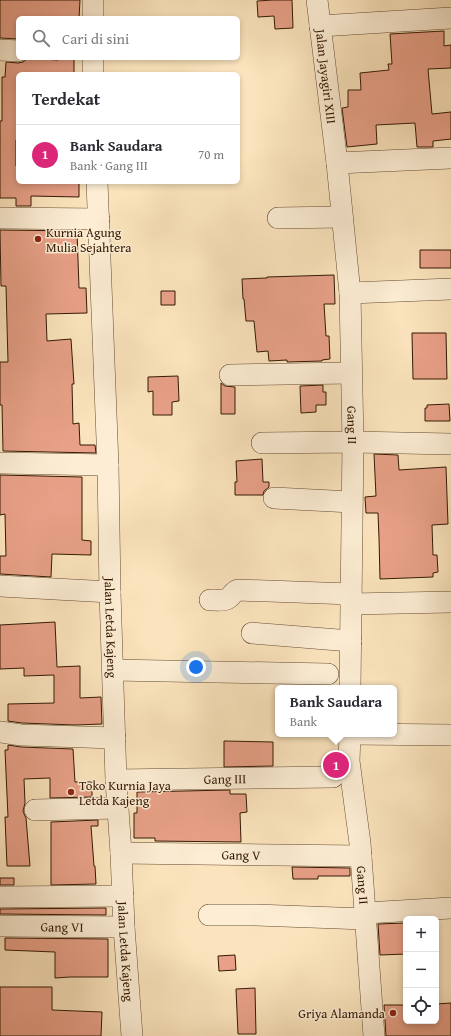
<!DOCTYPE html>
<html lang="id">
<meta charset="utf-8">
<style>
:root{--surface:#fff;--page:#f7f7f7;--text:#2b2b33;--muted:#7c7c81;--line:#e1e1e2;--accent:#db2777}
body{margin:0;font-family:"Gentium Book Plus",serif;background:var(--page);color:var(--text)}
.controls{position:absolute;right:12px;bottom:12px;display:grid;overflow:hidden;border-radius:6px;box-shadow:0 2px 6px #0003}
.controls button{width:36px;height:36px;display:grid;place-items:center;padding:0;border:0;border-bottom:1px solid var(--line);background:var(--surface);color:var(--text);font:20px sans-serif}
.you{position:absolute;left:196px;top:667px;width:14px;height:14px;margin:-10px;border:3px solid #fff;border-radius:50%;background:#1a73e8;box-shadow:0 0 0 6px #1a73e833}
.badge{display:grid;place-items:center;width:26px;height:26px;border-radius:50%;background:var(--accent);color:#fff;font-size:13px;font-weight:700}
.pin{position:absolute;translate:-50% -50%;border:2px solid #fff;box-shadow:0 1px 4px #0006}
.popup{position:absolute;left:275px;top:685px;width:122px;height:52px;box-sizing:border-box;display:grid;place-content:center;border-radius:6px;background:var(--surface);filter:drop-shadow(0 1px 3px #0005);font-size:13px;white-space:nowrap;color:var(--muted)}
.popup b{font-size:15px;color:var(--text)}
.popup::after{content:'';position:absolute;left:50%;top:100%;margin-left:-8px;border:8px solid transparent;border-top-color:var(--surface)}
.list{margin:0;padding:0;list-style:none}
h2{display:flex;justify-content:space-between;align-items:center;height:52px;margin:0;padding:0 16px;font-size:17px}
h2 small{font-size:13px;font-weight:400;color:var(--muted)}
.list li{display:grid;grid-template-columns:26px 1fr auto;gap:12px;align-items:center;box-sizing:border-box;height:60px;padding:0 16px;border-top:1px solid var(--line)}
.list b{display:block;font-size:15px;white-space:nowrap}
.list p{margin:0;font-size:13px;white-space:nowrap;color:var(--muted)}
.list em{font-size:13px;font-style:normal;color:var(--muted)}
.icon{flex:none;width:22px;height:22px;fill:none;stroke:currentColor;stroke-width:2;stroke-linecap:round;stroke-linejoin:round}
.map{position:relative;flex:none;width:451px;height:1036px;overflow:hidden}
.search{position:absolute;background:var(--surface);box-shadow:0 2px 6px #0003;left:16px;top:16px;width:224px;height:44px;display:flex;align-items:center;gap:10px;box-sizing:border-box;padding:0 14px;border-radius:6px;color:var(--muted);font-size:15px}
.panel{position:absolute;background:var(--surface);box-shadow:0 2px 6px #0003;left:16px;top:72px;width:224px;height:112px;border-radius:6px}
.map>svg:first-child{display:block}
</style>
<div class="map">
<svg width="451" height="1036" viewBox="0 0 451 1036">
<rect width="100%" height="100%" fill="#fbe4bd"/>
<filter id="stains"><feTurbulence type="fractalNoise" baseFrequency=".005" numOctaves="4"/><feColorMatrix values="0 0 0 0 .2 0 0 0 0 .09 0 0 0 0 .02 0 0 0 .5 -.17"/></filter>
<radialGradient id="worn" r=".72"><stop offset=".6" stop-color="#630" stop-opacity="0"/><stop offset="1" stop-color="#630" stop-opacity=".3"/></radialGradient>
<path fill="#e8a188" stroke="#341904" d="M0,0H80L79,18H18V39L0,38Z
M273,0H292L293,28L275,29L274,16L258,17L257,1Z
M444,31V46L451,45V68L428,69L432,114L451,112V139L433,141V147H417L415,123L376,125L377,144L347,147L342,108L348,107V90H361L360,73L389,70L388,64H392L390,34Z
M28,58L58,60L59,58H74V74H18V140H16V166H18V182H79V197L31,196V206H16V198H0V121H2V77H5L6,62L18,63L23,62Z
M0,230L77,231L79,288H86L87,313L46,314L47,341L71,339L74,384H72L73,424L79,423L80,445H95L96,453L3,451L2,405H0V362H8L6,286H1Z
M420,250H451V268H420Z
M334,275L335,304H324L326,336H329L330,359L322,360V361L287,362V360L269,361L268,351L257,352L254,321H246L244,299H243L242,279L267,278V277Z
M161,291H175V305H161Z
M412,333H446L447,379H413Z
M178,376L179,401L172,402V415H153V391L148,392V377Z
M221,383L225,386L235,387V414H221Z
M323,385V392H326V405H316V412L301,413L300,386Z
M449,404L450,421H425V408H427V405Z
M374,454L398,455L399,470L446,467L448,524L432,525L433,555H437L438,572L433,573V577L380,579L379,538L378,513H366L365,497L376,496Z
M262,459L263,482H269V487L264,491L263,495H235V482H237L236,461Z
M0,475L82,477V540L91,541V555L52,554L51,577L0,574V556H6L5,514L0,515Z
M55,622L57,667L80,666V698L101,697L102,724L75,725L22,723L8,721V704L54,703V675L24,676V668L0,669V625Z
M224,741L273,742V766L224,767Z
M8,745L21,747L73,749L75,782H92V797L50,798V778L24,779L25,803L23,811L25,816L26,818L30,866H7L5,817H8L5,750H8Z
M230,790V794H246L247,812L240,813L241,842L155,841V838H134V813H137V792Z
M98,820V826H91L94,866H95L96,884L51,885V822Z
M292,867L350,868V876H318V879H293Z
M0,878H14V885H0Z
M106,908V915L0,914V909Z
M406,923V954L380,955L378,924Z
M5,938L108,939V977H70L55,978V952L5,950Z
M235,955L236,970L219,971L218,956Z
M0,987H52V1010L102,1012L101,1036H0Z
M255,988L256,1034H238L236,989Z
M451,1003V1036H386L384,1005H406V1021H436V1004Z"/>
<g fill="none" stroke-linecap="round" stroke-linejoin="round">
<defs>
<g id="minor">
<path d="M93,0V18"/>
<path id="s1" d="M317,0L337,163L350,293L353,442L350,688"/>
<path d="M320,26L451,18"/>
<path d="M0,50L18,51"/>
<path d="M93,58V74"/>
<path d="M337,163L451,158"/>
<path id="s2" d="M97,182L108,465L110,592L116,780L121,853L124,927L132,1036"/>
<path d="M0,218L99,219"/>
<path d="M278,218L342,217"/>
<path d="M350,293L451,289"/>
<path d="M230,375L351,373"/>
<path d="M262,443L353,442L451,444"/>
<path d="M0,463L108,465"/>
<path d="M274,498L352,502"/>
<path d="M0,586L110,592"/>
<path d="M210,600C215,600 223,601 227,599C232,597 232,592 238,590L351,594"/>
<path d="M351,604L451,602"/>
<path d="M252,633L351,641"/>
<path d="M113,670L328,674"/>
<path d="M0,732L21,735L115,738"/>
<path id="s3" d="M350,734L349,761L360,843L374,1036"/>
<path d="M351,734L451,735"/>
<path id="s4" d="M116,780L333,777"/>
<path d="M35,810L118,808"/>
<path id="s5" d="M121,853L361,856"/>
<path d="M0,897L123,896"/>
<path d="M366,913L451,908"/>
<path d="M209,915H256L365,919"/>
<path id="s6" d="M0,926L124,927"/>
</g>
</defs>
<use href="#minor" stroke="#664c32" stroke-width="22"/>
<use href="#minor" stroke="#fcedd4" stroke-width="21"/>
</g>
<g fill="#8f2418" stroke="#fcedd4" stroke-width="1.5">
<circle cx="38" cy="239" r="4"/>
<circle cx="71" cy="792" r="4"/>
<circle cx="393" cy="1013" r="4"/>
</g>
<g text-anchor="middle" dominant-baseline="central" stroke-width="3" stroke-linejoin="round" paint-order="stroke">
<g font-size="13" fill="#341904" stroke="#fcedd4">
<text stroke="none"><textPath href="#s1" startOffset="77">Jalan Jayagiri XIII</textPath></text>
<text stroke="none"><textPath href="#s1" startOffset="427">Gang II</textPath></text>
<text stroke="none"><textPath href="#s2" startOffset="446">Jalan Letda Kajeng</textPath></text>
<text stroke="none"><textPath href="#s4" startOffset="109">Gang III</textPath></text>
<text stroke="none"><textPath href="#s5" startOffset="120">Gang V</textPath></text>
<text stroke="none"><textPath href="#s3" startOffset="152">Gang II</textPath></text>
<text stroke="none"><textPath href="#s6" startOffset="62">Gang VI</textPath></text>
<text stroke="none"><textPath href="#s2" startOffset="770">Jalan Letda Kajeng</textPath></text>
</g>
<g font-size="13" fill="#341904" stroke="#fcedd4" text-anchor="start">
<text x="46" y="232">Kurnia Agung<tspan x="46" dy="15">Mulia Sejahtera</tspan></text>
<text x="79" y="785">Toko Kurnia Jaya<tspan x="79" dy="15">Letda Kajeng</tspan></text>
<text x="385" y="1013" text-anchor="end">Griya Alamanda</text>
</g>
</g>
<rect width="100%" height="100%" filter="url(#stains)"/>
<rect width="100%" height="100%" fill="url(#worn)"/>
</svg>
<div class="controls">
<button>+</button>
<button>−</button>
<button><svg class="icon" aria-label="locate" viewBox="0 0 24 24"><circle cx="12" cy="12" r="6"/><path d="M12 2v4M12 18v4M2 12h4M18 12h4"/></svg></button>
</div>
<div class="you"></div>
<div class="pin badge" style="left:336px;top:765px">1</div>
<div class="popup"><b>Bank Saudara</b>Bank</div>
<div class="search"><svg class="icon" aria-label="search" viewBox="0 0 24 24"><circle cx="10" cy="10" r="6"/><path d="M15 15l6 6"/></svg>Cari di sini</div>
<section class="panel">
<h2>Terdekat<small></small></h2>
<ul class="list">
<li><span class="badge">1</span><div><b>Bank Saudara</b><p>Bank · Gang III</p></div><em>70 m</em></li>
</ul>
</section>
</div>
